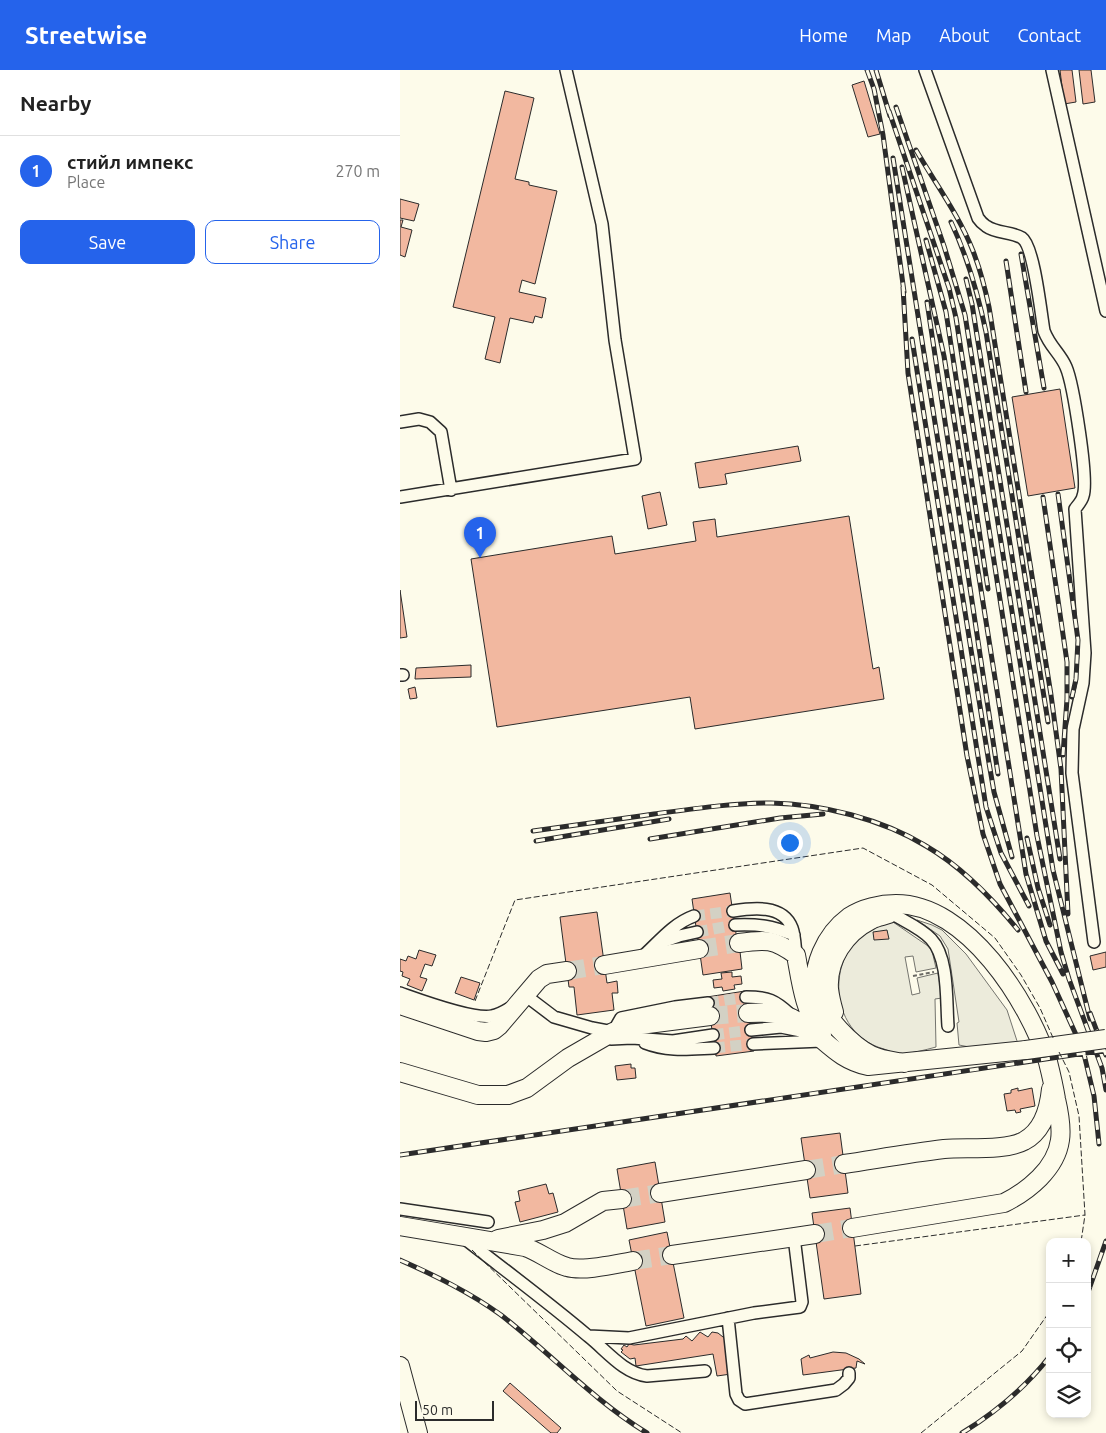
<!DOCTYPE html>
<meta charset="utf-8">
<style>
:root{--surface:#fff;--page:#f2f2f2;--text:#222;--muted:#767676;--line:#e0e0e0;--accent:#2563eb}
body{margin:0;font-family:Ubuntu,sans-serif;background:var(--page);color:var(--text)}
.controls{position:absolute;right:15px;bottom:15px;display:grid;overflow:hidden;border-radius:10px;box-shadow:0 2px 8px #0003}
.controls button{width:45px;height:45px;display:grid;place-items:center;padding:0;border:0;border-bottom:1px solid var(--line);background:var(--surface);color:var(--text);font:25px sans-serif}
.scale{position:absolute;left:15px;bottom:12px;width:79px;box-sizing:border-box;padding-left:5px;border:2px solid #2b2b2b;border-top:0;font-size:14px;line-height:18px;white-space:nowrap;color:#2b2b2b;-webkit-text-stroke:4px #fdfbea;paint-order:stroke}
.you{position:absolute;left:389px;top:772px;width:18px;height:18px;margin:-12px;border:4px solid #fff;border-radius:50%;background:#1a73e8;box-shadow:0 0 0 8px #1a73e833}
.badge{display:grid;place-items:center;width:32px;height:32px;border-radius:50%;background:var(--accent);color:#fff;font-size:16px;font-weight:700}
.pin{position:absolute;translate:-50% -41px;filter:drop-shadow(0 1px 2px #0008)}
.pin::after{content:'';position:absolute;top:26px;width:18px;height:15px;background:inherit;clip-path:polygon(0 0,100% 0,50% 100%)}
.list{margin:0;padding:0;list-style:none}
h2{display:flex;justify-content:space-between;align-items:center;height:65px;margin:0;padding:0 20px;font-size:21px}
h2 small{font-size:16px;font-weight:400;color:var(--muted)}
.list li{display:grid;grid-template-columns:32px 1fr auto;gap:15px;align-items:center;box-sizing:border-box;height:70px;padding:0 20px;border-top:1px solid var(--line)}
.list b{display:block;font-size:19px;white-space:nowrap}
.list p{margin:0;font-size:16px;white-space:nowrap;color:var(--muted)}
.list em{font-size:16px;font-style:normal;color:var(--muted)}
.actions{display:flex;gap:10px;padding:15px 20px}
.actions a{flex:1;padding:11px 0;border:1px solid var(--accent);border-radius:10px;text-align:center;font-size:18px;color:var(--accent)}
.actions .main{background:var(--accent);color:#fff}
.icon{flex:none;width:28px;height:28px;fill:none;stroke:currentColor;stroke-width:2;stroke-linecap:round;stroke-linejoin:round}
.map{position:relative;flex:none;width:706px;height:1363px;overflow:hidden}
header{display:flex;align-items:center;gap:30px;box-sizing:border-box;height:70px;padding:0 25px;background:var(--accent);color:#fff}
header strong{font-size:24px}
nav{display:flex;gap:28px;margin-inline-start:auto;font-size:18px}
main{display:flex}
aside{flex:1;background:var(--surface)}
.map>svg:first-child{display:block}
</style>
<header>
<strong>Streetwise</strong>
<nav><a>Home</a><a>Map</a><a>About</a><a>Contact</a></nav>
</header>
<main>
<aside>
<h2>Nearby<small></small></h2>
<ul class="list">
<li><span class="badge">1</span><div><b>стийл импекс</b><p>Place</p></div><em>270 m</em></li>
</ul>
<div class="actions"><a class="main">Save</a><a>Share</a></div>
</aside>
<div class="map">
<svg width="706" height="1363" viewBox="0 0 706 1363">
<rect width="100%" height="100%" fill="#fdfbea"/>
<path fill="#ecebdb" stroke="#74746e" d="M517,850L532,855L542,860L566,884L607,940L618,974L585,980L559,975L557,953L559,952L548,879L540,866Z
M493,852L528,876L532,881L536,898L516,902L513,886L505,887L512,925L520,923L517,908L538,903L542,928L535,929L536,977C525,980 513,983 502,984C496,984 489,981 484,979C418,961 427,858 493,852Z"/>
<path fill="#f2b8a0" stroke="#2b2b2b" d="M660,0H672L676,32L664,34Z
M679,0H691L695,32L683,34Z
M464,11L480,64L468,67L452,15Z
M105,21L134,28L115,109L129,112V115L157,121L135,214L122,210L119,222L146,228L142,248L135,246L133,253L110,248L100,293L85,289L95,247L53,237Z
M0,129L19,134L14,151L0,148Z
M0,150H3L1,157L12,160L5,187L0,185Z
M660,319L675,418L628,426L612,327Z
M398,376L401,391L325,404L327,414L299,418L295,393Z
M260,422L267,455L248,459L242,426Z
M449,446L473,599L479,597L484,629L295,659L290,627L97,657L71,489L212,466L215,484L296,471L293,452L315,449L317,467Z
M0,520L7,567L0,568Z
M71,595V607L15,609L16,598Z
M15,617L17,628L10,629L8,619Z
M330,823L337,870L339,873L342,899L303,905L292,829Z
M197,842L207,913L217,911L218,923H212L214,940L177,945L174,917H169L160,847Z
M487,860L489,869L474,870L473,862Z
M19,880L36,885L32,896L25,894L20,907L27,909L22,921L7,915L10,909L2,906L3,902L0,901V889L6,891L8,886L16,889Z
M706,882V897L693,900L690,886Z
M332,902V907L341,906L342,914L334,915L335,919L323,921L322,917L314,918L313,910L322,909L321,903Z
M61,907L80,913L74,930L55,923Z
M345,921L354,981L316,986L307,927Z
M231,994V998H235L236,1008L217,1010L215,996Z
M618,1018V1021L632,1018L635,1036L620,1039L621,1042L616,1043L615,1040L607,1041L604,1024L611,1023V1020Z
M440,1063L448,1123L410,1128L401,1068Z
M255,1092L265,1152L227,1159L217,1099Z
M146,1114L149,1124L153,1123L158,1142L120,1152L115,1132L120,1131L118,1121Z
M450,1138L461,1224L424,1229L412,1143Z
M267,1162L284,1248L246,1256L229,1170Z
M300,1262L308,1267L312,1262L318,1263L328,1271L331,1304L317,1306L313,1284L236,1296L235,1288L230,1289L221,1282L223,1280L221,1279L224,1275L227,1277L229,1274L234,1275L283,1269L286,1266L292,1271Z
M433,1282L446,1283L459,1289L465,1294L457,1291L456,1298L403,1305L401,1289L409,1285L410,1288Z
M110,1313L161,1358L157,1363H151L103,1321Z"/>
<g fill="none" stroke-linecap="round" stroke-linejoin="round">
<path stroke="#d3d1c4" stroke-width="11" stroke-dasharray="11 5.5" stroke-linecap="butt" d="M294,846L333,841
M297,862L335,855
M308,933L346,927
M313,965L351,960
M314,978L353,974"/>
<path stroke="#d3d1c4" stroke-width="18" stroke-dasharray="18 9" stroke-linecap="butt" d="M299,879L339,873
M167,901L204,895
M310,946L348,943
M406,1100L444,1094
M222,1129L260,1123
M415,1164L452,1158
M233,1191L272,1185"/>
<defs>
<path id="minor" d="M525,0L578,148C580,151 583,154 586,156C597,164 611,161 622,168C634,176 641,244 644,261C650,277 660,283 666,297C673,313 689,411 683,426C682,431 677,436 675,439L685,583L683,613L673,659L672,703L694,872
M652,0L706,241
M0,352L19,349L30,352L41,362L51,420
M0,427L235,389L215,270L202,154L166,0
M0,605H3
M333,841C352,838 383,834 392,858C395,866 395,876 396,885
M491,843C504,851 521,858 531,869C549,888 546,931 548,956
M335,855C359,854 371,856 394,865
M259,873L279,866L297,862
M241,888C258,873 272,854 294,846
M0,923C20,930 73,950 92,946C98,945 105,941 110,938
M125,925L154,947L192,958L213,962L221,948L275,937L308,933
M346,927C368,927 375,930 391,945
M351,960L381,957L406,962
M211,969L232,968L273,971L313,965
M245,973C268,982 290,979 314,978
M353,974L422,971
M0,1139L88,1152
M65,1169C106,1201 148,1232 188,1266C206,1280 223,1303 247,1306L305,1301
M328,1248L336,1324L339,1330L345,1334L436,1320L444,1314L449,1308V1303
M189,1266L229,1268L354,1243L400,1237L402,1232L394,1167"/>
<path id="highway" d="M339,873C366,869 374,869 396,885C401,912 404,941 422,965
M204,895L299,879
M0,935L78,961L86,962L94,960L99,956L139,909L147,904L167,901
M434,942C432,935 430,927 429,919C427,890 445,863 471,850C476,847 484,846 489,844
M348,943C364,942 383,942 397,951C424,966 435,989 468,996L626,980
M0,1002L78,1025H108L127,1018L168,988L213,962L240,955L310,946
M444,1094C477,1089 510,1083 544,1079C565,1077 606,1081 624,1071C643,1061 649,1039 651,1019
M260,1123L406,1100
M0,1156L125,1177C140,1182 152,1193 167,1197C183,1202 216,1194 233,1191
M452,1158L604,1133C628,1121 656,1099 660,1070C662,1057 659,1042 656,1029C654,1017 651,1004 648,992C629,932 567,834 496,834C481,834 462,838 449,847C426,864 409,898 418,927C425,947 451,975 471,985C481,990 493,991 504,993
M98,1169L143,1160L165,1153L203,1131L222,1129
M272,1185L415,1164
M0,1296L18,1363"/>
</defs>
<use href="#minor" stroke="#2b2b2b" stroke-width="14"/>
<use href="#highway" stroke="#2b2b2b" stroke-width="20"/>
<path stroke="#6a6964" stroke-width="2" stroke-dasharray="4 2.5" stroke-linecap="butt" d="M513,906L534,902"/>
<use href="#minor" stroke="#fdfbea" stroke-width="11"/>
<use href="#highway" stroke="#fdfbea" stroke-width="18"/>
<defs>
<path id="rail" d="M467,0L474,19L483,65L504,222
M476,0L490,46
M496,37L544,176L565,245L653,800L690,949
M489,41L549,218L556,248L637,766L661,882L669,909L702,998L706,1020
M516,80C535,113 559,145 573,181C580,199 585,218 589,237L651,625L661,699L668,844
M493,88L589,693L594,722L612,787
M502,97L544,286L626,804L646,871L663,904
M551,152C568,188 578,224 586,262L648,652
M526,170L546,242L588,519
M621,184L644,318
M606,191L626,322
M566,209L572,234L660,789
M503,217L508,303L567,686L583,764L600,814L652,912L683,980L694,1026L699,1074
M527,232L598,704
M512,269L586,737L601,783L629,836
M658,424L678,570L676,609L672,627
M643,427L667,592V629L663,685
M133,761C174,755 214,750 254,744C292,739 331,733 371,733C422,734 482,749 526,776C562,797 592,828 618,860
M627,768L638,818L650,855
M250,769L380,748L423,744
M136,771L269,749
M690,943L706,985
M0,1085L706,980
M0,1190C36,1206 69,1222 101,1245C150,1283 193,1330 247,1363
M687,1225L706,1171
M562,1363C596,1342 626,1317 650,1286"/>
</defs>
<use href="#rail" stroke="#2b2b2b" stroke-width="5"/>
<use href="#rail" stroke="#fdfbea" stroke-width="3" stroke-dasharray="9" stroke-linecap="butt"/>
<defs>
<path id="highway-bridge" d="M626,980L706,969"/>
</defs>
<use href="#highway-bridge" stroke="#2b2b2b" stroke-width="20" stroke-linecap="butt"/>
<use href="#highway-bridge" stroke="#fdfbea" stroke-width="18"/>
<path stroke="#2b2b2b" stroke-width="1" stroke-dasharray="6 2.5" stroke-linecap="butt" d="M75,931L115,830L463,778L532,815L595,868L621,905L640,938L654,970
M659,982L669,1002L679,1046L685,1145L681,1172
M455,1176L685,1145
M72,1180L217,1321L282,1363
M521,1363L622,1281L650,1241"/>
</g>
</svg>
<div class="controls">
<button>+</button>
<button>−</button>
<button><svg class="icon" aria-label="locate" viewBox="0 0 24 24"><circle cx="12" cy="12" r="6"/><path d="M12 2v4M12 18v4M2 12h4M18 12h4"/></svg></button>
<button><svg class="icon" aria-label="layers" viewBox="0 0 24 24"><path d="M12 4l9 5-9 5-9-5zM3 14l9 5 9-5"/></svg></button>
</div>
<div class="scale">50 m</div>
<div class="you"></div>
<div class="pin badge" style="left:80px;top:488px">1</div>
</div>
</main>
